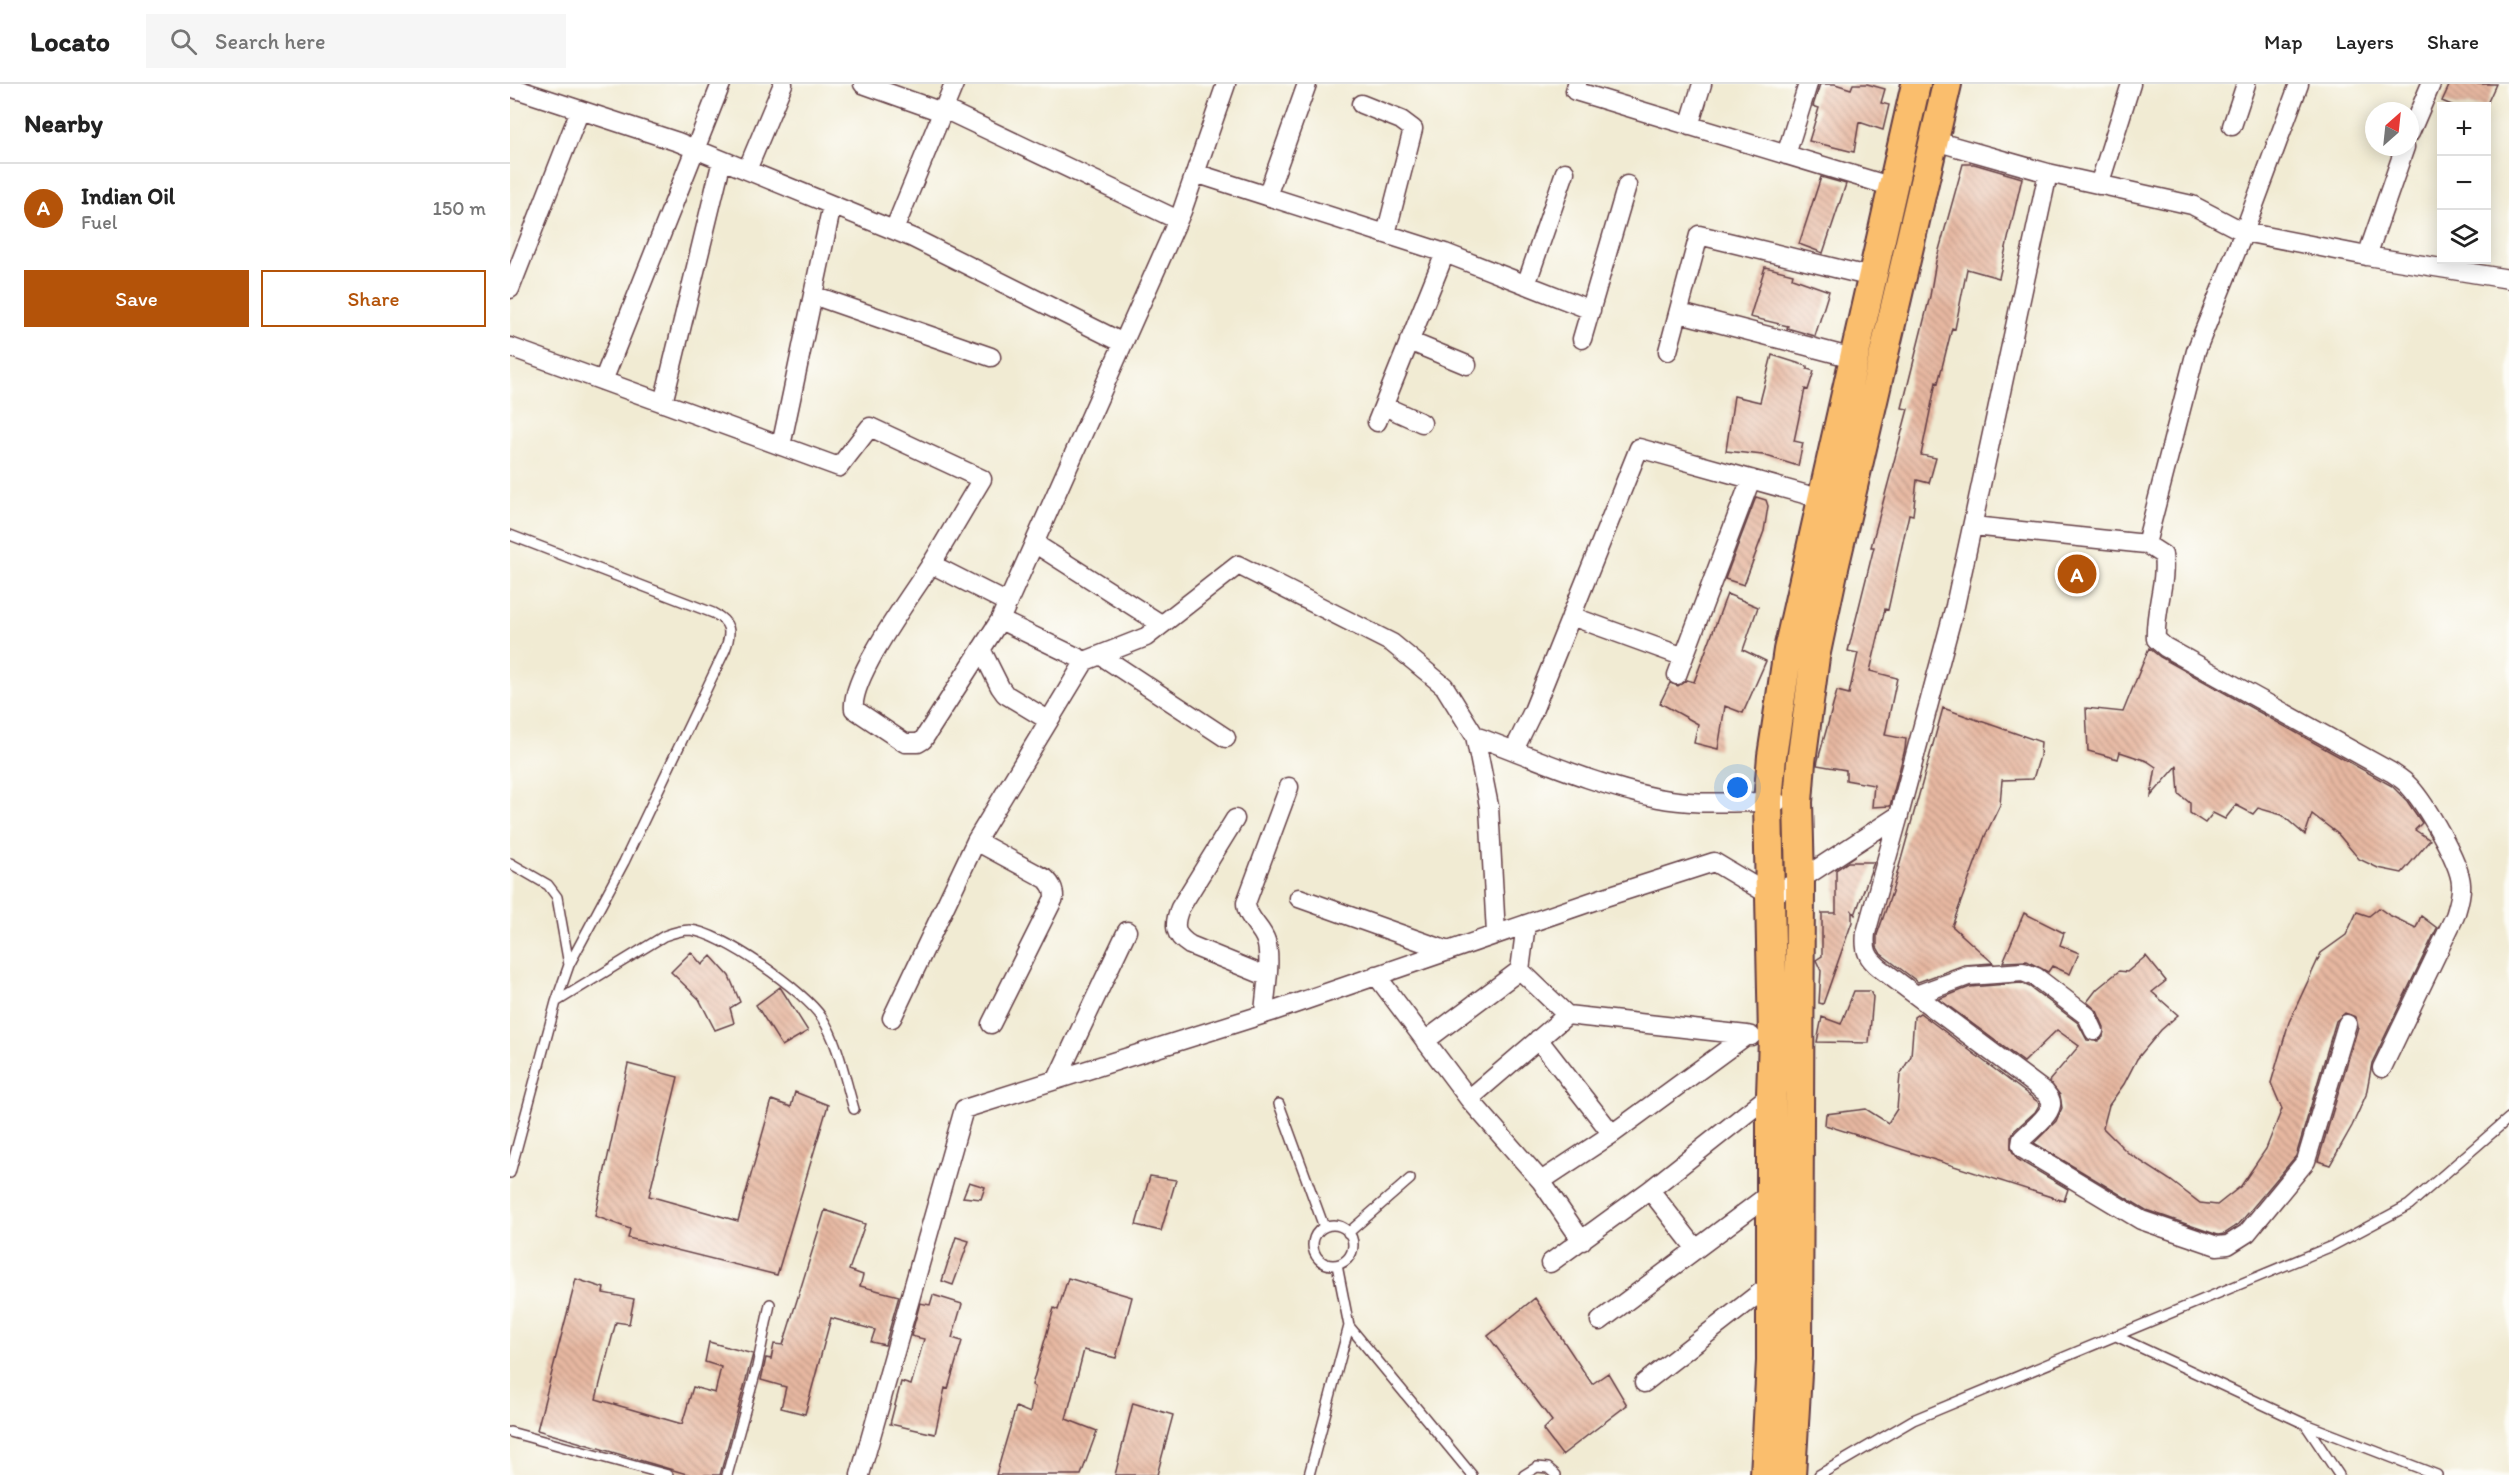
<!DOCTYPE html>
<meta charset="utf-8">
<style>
:root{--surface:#fff;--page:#f6f6f6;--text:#222;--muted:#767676;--line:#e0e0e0;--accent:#b45309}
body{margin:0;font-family:Itim,sans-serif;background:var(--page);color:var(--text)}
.controls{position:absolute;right:18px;top:18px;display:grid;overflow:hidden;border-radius:0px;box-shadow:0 3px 15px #0003}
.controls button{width:54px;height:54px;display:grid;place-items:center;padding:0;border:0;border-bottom:2px solid var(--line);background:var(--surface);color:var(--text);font:30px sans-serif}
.compass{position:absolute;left:1855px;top:18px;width:54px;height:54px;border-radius:50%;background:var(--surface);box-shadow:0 3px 15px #0003;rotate:27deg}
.you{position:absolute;left:1228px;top:704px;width:21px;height:21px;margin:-15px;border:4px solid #fff;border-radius:50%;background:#1a73e8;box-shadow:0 0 0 9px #1a73e833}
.badge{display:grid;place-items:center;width:39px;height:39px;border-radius:50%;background:var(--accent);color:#fff;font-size:20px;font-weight:700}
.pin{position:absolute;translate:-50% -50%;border:3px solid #fff;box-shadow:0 2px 6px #0006}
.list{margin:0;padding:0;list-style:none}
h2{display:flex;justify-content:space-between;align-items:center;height:78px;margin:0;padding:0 24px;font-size:26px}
h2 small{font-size:20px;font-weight:400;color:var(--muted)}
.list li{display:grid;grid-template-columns:39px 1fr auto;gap:18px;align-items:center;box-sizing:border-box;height:90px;padding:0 24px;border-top:2px solid var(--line)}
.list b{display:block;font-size:22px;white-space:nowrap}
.list p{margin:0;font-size:20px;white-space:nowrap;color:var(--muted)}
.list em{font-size:20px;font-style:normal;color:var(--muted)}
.actions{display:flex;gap:12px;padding:18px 24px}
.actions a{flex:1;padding:14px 0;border:2px solid var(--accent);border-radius:0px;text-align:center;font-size:21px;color:var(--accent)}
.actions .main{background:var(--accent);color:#fff}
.icon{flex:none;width:33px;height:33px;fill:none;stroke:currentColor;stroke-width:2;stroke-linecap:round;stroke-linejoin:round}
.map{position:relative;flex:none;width:1999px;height:1391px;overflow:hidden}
header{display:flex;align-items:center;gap:36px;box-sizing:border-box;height:84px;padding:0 30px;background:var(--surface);border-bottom:2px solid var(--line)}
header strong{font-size:28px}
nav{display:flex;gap:33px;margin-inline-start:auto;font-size:21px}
.search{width:420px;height:54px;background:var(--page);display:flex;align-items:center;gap:15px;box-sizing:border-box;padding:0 21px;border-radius:0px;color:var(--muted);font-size:22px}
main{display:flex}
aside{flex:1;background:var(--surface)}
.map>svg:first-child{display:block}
</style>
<header>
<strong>Locato</strong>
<div class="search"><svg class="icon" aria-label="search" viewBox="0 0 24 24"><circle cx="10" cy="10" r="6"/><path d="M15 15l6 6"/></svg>Search here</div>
<nav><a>Map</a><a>Layers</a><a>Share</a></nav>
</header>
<main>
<aside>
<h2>Nearby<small></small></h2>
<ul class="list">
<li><span class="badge">A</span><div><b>Indian Oil</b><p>Fuel</p></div><em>150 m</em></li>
</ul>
<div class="actions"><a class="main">Save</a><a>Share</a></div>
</aside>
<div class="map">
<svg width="1999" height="1391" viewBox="0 0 1999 1391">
<defs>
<pattern id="building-back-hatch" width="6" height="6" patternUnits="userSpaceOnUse" patternTransform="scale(1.5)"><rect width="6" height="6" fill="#e7b8a1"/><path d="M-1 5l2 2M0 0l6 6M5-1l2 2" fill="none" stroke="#bd9583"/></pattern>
</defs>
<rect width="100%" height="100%" fill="#fdfcf7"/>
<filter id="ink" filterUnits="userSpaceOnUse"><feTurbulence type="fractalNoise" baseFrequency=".0167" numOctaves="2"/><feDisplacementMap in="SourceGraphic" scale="12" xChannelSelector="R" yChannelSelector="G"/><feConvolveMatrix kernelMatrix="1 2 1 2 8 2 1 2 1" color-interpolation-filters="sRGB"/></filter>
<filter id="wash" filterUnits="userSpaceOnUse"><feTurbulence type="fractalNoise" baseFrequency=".008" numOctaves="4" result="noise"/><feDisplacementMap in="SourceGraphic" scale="24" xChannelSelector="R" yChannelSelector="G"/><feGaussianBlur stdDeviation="1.35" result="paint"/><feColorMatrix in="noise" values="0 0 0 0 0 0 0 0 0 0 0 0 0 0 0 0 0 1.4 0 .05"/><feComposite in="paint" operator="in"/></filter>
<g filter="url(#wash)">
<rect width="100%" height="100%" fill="#f1ebd3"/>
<g id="blocks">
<path fill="url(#building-back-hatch)" d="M1310,0H1325L1341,5L1343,0H1357L1375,5L1371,19L1379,21L1373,46L1349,38L1344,68L1299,57L1309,24L1303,22Z
M1940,0H1986L1976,22H1944L1932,17Z
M1453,80H1464L1512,94L1489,194L1457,185L1445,245L1442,244L1428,299L1426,298L1411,371L1426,374L1419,399L1407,396L1403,431L1399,430L1378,526L1375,525L1360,587L1387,594L1375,651L1396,655L1395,665L1380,722L1362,723L1364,701L1336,696V686L1307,681L1308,676L1327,607L1339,610L1348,569L1338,567L1364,463H1361L1398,325L1392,324L1420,212L1426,177Z
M1311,93L1336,100L1313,169L1289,160Z
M1255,183L1283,190L1282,194L1319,207L1305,252L1277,244L1278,242L1240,233Z
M1262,271L1297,282V285L1304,287L1298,306L1295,305L1284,357L1293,359L1288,382L1253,371L1216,367L1224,312L1250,318Z
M1246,413L1256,416L1258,422L1254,447L1234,501L1215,495Z
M1217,510L1248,523L1233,566L1256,577L1233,629L1215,622L1208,665L1184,659L1188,640L1150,619L1160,599L1168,602L1177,596L1184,598Z
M1639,564L1650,573L1882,702L1897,717L1912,739L1905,746L1920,756L1892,789L1868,784L1849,775L1828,750L1802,730L1795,751L1772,731L1748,724L1743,730L1726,721L1715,735L1703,729L1695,739L1680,729V719L1669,710L1667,682L1641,712L1646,683L1637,677L1610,668L1608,675L1578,667L1576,624L1613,628Z
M1433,624L1531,658L1530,672L1523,695L1492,696L1490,721L1475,752L1442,842L1483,879L1454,881L1408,898L1371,870L1367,863V851L1382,808Z
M1338,778H1364L1345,831L1342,827V838L1313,920L1309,919L1311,887L1306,876L1312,872V829H1326V786Z
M1869,824L1879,831L1906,844L1911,832L1927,844L1862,979L1856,1011L1842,1042L1820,1081L1808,1077L1848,943L1846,933L1835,929L1826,937L1786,1072L1729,1140L1714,1150L1708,1151L1636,1126L1524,1059L1546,1037L1552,1024L1550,1011L1539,997L1569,962L1547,946L1514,978L1429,915L1460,903L1511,899L1520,903L1568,939L1577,956L1588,957L1593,953L1594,943L1587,927L1577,918L1587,905L1609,887L1617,888L1636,872L1656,897L1642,908L1668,931L1651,946L1627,975L1614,1000L1599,1021L1593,1044L1618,1069L1660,1096L1690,1119L1707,1121L1731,1102L1756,1065L1772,1025L1761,999L1779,938L1811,869L1836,851L1847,828L1859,832Z
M1514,829L1554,849L1550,861L1569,869L1560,890L1542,882L1538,888L1517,877L1493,878Z
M181,868L192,881L201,872L219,892L230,918L220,924L224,939L205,946L189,915L161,888Z
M270,903L298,947L272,962L246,921Z
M1344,907H1360L1363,913L1359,959L1307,958L1312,933L1331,940Z
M1410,929L1528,1018L1529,1021L1525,1028L1504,1047L1501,1053V1065L1507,1075L1558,1105L1554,1117L1315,1041L1316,1030L1356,1025L1378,1039L1387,1025L1390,991L1401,972L1404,933Z
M118,980L168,993L139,1112L228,1137L262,1016L281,1023L285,1008L318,1021L267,1191L118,1154L120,1145L85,1132Z
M640,1092L666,1096L651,1147L626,1141Z
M459,1098L475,1103L471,1115L453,1113Z
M315,1126L355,1140L339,1186L353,1191L350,1202L389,1212L375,1261L361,1258L365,1246L321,1234L295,1330L271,1324L276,1303L251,1296L256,1274L261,1275L264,1260L273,1261Z
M446,1153L459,1157L443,1201L432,1197Z
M558,1194L622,1213L606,1274L574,1266L556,1335L587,1347L571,1391H486L506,1323L520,1329L525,1303L522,1301L544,1224L548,1226Z
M66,1195L94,1204L93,1209L124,1215L119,1240L106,1238L86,1315L172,1340L183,1303L205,1309L211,1283L195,1278L199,1258L243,1270L210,1391H180L27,1346Z
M423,1211L452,1220L442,1254L452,1257L438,1305L435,1304L425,1350L380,1340L391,1298L401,1301L414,1255L401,1252L410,1219L420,1221Z
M1025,1214L1082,1300L1098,1289L1117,1321L1052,1371L1033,1346L1042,1337L978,1252Z
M623,1319L663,1331L647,1391H605Z"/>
</g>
</g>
<g filter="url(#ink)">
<use href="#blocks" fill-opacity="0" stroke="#633e44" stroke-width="1.5"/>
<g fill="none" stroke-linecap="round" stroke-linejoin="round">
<defs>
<path id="service" d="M0,451L203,529C221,538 222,548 215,566L114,778L59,881L46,918L0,1089
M0,779L38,801L47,813L59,881
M46,918L154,852C162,849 171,846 180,846C211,848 296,908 312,934C329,960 335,996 344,1025
M769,1020L814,1143
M803 1161a20 20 0 1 1 40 0a20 20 0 1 1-40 0Z
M838,1149L900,1095
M839,1242L962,1391
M1606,1252L1795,1340L1829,1391
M1795,1340L1927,1391
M0,1348L158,1391
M217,1391L247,1283L260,1220
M799,1391L839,1242L827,1181
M1014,1391L1027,1383L1038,1384L1046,1391
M1309,1391L1403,1336L1822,1162L1899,1121L1999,1034"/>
<path id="minor" d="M353,0L432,28
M1067,0L1065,7L1383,103
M0,3L168,58L403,154L613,259
M851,20L891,36L903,45L876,150
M434,25L668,136
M1179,42L1192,0
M1722,42L1736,0
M1900,49L1921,0
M1425,57L1538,89L1682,121L1734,148L1857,172L1999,195
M1276,71L1298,0
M237,86L273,0
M685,89L935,169L1081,226
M1589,101L1621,0
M757,112L797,0
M384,146L444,0
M1857,172L1895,63
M1016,201L1055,88
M0,205L70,26
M303,211L481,273
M1170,229L1343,274
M1072,255L1117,101
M899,257L957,281
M0,263L329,383L360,343L472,395C455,423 439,451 422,479C403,509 340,593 344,625L395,659H408L413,656L490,536L672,127L716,0
M1158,267L1189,151L1362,193
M93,297L211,0
M153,319L212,76
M874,322L912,339
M867,338L935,169
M271,362L322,121
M1463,442L1636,460L1653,471C1657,499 1644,527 1646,555L1655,563L1881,688C1887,692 1894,696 1899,702C1915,719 1950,778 1951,800C1952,811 1948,822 1945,832L1872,984
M524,459L651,540
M1636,460L1686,267L1734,148L1789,0
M421,480L498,519
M1061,532L1174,573
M490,536L575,577L636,553L728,481L882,559L934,602L965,652L979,722L986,850
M471,565L490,603L495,610L538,636
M590,571L716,654
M1167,591L1241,395
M965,652C1025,674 1085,701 1148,714C1188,722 1228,717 1267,718
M1004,666L1023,627L1129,364L1312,415
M1389,731L1356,849C1354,866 1357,874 1371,885L1535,1008C1538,1012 1542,1016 1541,1021C1539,1033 1520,1047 1512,1055L1511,1061L1513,1065L1631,1136L1707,1162L1718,1161L1737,1149L1796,1077L1837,940
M725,735L670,824C663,841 664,851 680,861L756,892
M466,757L536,795C542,801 544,805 544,814L481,940
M789,814L938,867
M1016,840L1010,886L1057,931L1237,951
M866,891L959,1015L1031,1097L1072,1157
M1406,911L1458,892L1513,888L1526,893L1577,932L1584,947
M754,930C755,909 762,876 756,857C752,843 736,834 736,819L779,703
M382,934L466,757L575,577
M1028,955L1102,1050
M915,957L1010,886
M547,995L617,847
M959,1015L1057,931
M1031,1097L1102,1050L1237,951L1241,952
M1140,1106L1186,1165
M1040,1179L1140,1106L1261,1010
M1090,1237L1261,1109H1268
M1134,1299L1261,1200
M350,1391L454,1025L761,928L1095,813L1204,778L1261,812L1290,796L1389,731L1445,522L1538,89"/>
<path id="trunk" d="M1255,1391L1261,1277V1010L1263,954L1258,718L1262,672L1278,566L1406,0
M1281,1391L1288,1272L1290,796L1288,718L1291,678L1305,573L1323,488L1437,0"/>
</defs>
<use href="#service" stroke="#633e44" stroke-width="12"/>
<use href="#minor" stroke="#633e44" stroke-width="21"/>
<use href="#trunk" stroke="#633e44" stroke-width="32"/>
<use href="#service" stroke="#fff" stroke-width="9"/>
<use href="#minor" stroke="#fff" stroke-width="18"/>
<use href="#trunk" stroke="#fabe6d" stroke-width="28"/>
</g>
</g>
</svg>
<div class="controls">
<button>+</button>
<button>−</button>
<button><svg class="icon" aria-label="layers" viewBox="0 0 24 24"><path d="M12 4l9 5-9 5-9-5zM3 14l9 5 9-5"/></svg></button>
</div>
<svg class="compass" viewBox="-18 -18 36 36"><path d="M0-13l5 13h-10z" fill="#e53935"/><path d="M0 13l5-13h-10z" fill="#767676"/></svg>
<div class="you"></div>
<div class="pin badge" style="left:1567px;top:490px">A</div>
</div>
</main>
